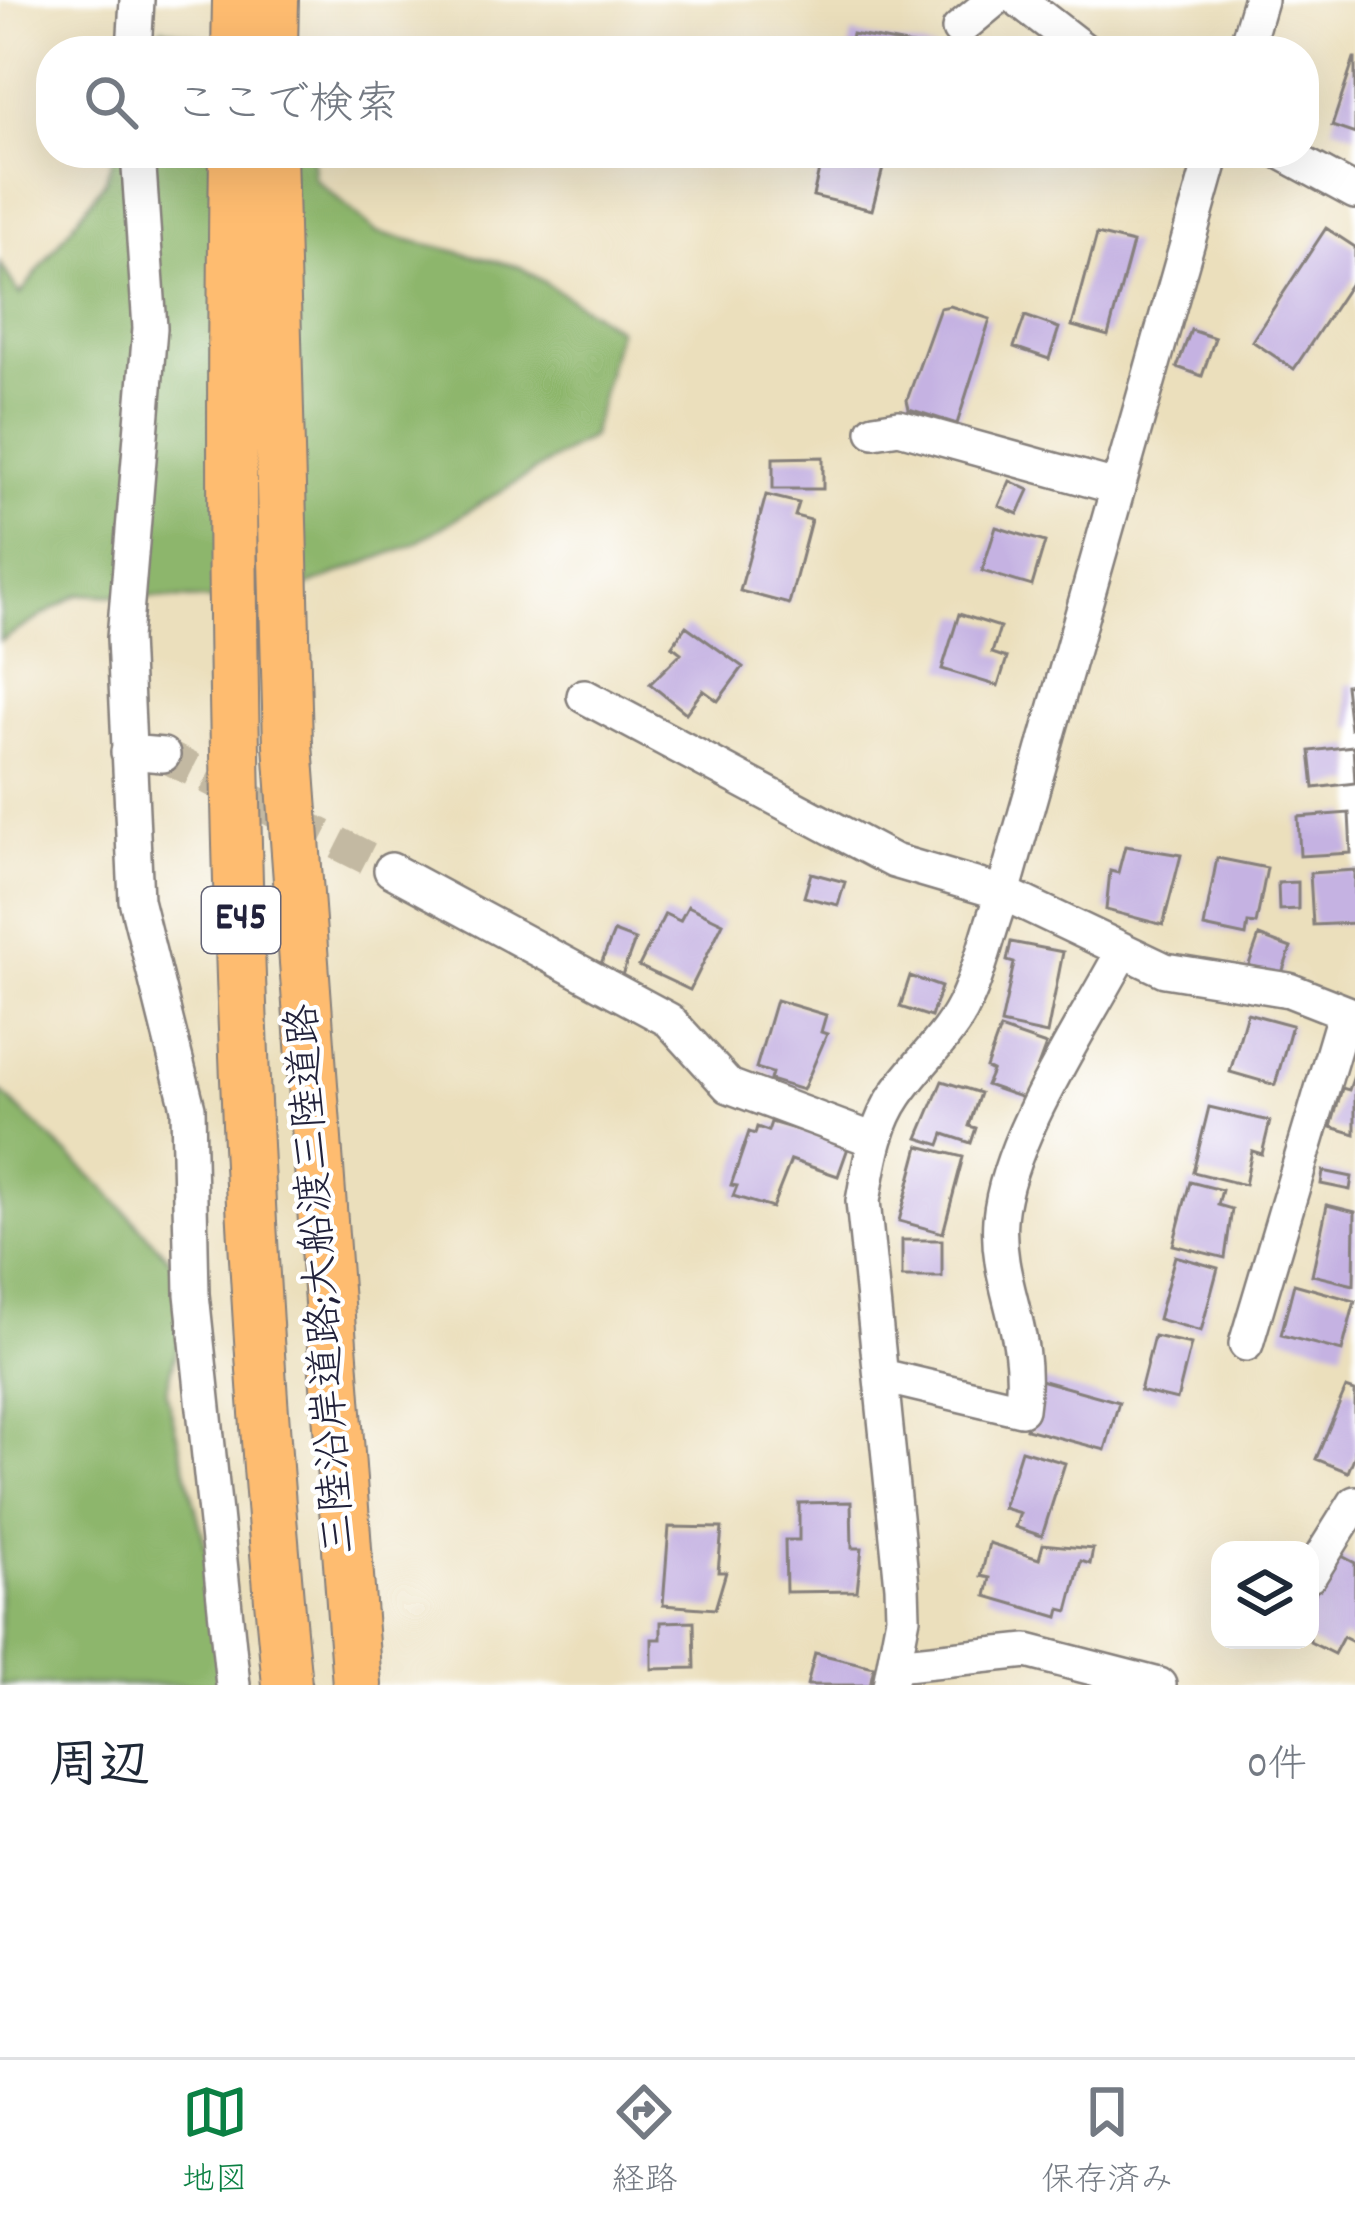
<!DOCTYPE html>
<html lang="ja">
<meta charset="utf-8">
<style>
:root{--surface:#fff;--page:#f6f6f7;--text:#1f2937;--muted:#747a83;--line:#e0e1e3;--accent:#0b8043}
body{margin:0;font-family:Dekko,"Klee One",sans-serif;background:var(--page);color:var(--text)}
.controls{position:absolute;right:36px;bottom:36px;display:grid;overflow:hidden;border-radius:24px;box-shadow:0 12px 48px #0002}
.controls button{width:108px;height:108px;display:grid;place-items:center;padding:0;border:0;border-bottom:3px solid var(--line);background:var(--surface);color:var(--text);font:60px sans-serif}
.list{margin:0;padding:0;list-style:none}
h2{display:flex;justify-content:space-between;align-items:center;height:156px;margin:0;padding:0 48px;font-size:51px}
h2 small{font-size:39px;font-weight:400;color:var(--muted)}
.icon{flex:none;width:66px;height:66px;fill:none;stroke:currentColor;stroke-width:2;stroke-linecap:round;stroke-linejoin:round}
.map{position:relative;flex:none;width:1355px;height:1685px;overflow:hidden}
.search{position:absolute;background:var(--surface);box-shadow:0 12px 48px #0002;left:36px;right:36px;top:36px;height:132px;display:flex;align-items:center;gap:30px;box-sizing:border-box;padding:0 42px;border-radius:48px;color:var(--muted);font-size:45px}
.sheet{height:372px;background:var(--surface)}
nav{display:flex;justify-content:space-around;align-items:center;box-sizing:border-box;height:168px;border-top:3px solid var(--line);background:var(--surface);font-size:33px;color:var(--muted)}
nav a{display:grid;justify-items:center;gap:6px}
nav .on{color:var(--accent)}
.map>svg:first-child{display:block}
</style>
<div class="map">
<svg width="1355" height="1685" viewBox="0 0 1355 1685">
<rect width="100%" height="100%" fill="#fff"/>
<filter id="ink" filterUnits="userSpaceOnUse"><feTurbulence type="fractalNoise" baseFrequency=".00833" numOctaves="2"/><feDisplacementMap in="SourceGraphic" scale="24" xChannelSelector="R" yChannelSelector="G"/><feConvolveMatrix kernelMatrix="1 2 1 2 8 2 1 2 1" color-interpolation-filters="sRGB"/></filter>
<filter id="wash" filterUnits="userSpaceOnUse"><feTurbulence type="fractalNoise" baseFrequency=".004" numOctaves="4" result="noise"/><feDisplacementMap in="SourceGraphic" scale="48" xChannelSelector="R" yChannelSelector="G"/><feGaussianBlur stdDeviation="2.7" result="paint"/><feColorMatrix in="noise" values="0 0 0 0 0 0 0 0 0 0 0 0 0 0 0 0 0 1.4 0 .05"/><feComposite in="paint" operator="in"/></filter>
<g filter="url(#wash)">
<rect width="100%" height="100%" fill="#ebdfbc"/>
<path fill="#8db66c" stroke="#586c54" stroke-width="3" d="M162,28L257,51H153Z
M115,153H312L314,178L376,232L520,267L618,329L592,436L414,544L266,602L79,594L0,641V263L20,295L104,183Z
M0,1091L103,1187L193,1285L166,1392L241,1685H0Z"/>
<g id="blocks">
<path fill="#c5b2e2" d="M852,34L934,49V51H849Z
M1354,59H1355V134L1332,126Z
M823,153H887L872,210L813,196Z
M1326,228L1355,247V277L1294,369L1252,341Z
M1097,234L1133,243L1108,336L1072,326Z
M950,306L990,319L957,424L909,409L907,400L940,308Z
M1025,316L1059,328L1049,359L1014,347Z
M1191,330L1215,338L1202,376L1177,367Z
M823,457V489H773V458Z
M1010,481L1029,490L1018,514L999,506Z
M766,495L799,503L795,516L811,520L789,604L740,591Z
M996,527L1045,542L1032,586L982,571Z
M959,614L1000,627L992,653L1007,658L998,686L942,669Z
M686,626L743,667L718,701L703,690L686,713L650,684L681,653L672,646Z
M1355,684V727L1350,728L1345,685Z
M1353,746L1355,783L1314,788L1310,751Z
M1349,813L1351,853L1300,856L1298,817Z
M1125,846L1181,855L1163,925L1106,910L1110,871L1118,873Z
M1217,858L1267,868L1256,924L1248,923L1246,936L1204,927Z
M1355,870V923L1313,925L1310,873Z
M811,873L845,882L838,905L804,897Z
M1298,882V909L1279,910L1278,883Z
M688,906L723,923L690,990L639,966L665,914L680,921Z
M614,932L635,940L622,975L600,966Z
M1259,936L1291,948L1279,981L1247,970Z
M1011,942L1063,952L1047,1034L1001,1024L1014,963L1007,961Z
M910,976L941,987L931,1017L900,1007Z
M776,1000L826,1015L821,1032L827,1034L803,1090L770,1080L772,1073L756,1068Z
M1247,1013L1292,1025L1275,1085L1230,1072Z
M1000,1029L1046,1045L1026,1099L986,1085L992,1071L986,1068Z
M1355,1073V1134L1331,1127L1342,1088L1349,1090Z
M942,1081L980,1093L969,1126L976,1128L971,1143L944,1134L940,1145L918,1138Z
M1209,1107L1270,1121L1262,1154L1252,1151L1245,1185L1193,1172Z
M771,1122L849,1145L838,1176L791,1160L772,1208L733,1196L737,1186L731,1185L749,1132L755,1134L757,1127L768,1131Z
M919,1146L963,1157L943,1233L899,1221Z
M1323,1171L1352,1177L1350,1190L1321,1184Z
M1190,1182L1222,1190L1218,1205L1232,1209L1225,1258L1173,1245Z
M1327,1205L1355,1212L1354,1285L1312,1275Z
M902,1240H942V1277H902Z
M1175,1256L1218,1268L1201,1331L1158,1319Z
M1294,1284L1355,1301L1342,1351L1281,1335Z
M1154,1336L1191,1344L1177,1400L1140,1391Z
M1040,1380L1119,1402L1105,1450L1026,1429Z
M1346,1388L1355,1391V1455L1348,1472L1316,1459Z
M1021,1450L1065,1463L1042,1536L1015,1527L1020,1513L1003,1508Z
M851,1502L852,1548H862L857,1591L786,1592L785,1540H799V1503Z
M669,1527L722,1528L718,1572H726L715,1609L663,1605Z
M989,1543L1039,1559L1043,1544L1093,1549L1090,1564L1081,1561L1068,1611L1060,1609L1058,1617L986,1596L990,1578L981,1576Z
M1336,1553L1355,1563V1643L1343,1637L1334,1654L1310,1642V1604Z
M694,1621L695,1668L652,1669V1639H661V1622Z
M815,1653L874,1667L870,1685H807Z"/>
</g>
</g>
<g filter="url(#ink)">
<use href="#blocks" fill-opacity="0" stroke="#86807c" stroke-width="3"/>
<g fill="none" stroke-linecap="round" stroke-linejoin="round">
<path stroke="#c3b9a2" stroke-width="33" stroke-dasharray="33 16" stroke-linecap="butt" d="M163,755L391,870"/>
<defs>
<path id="minor" d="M1019,0L1085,51
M959,29L994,0
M134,51L137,0
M1245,51L1260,0
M138,153L150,328L124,638L136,900L188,1108L192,1294L233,1685
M1283,153L1355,192
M874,431L899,427L1116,487
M584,696L894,861L1003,893L1165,970L1289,990L1355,1016
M128,752L163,755
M391,870L669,1020L729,1086L874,1140
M1246,1344L1345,1012
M882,1376L1021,1409C1033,1333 995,1286 1000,1219C1007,1138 1084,1025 1123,951
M1310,1575L1355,1503
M895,1665L1027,1651L1159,1685
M890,1685L903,1617L902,1586L863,1201C870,1164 874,1127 896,1095C918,1062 951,1036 967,998C982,965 989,927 1003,893L1213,153"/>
<path id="highway" d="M236,51L237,0
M273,51L274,0
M234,153C227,663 237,1177 287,1685
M272,153L288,744L357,1685"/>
</defs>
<use href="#minor" stroke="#86807c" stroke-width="38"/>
<use href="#highway" stroke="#86807c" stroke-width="52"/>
<use href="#minor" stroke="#fff" stroke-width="33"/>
<use href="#highway" stroke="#febc70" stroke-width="48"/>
</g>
</g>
<g text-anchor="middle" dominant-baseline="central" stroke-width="9" stroke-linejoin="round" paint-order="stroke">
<rect fill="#fff" stroke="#646476" stroke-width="3" x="202" y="887" width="78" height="66" rx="9"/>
<g font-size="39" font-weight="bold" fill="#22223b">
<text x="241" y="920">E45</text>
</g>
<g font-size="42" fill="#22223b" stroke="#fff">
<text transform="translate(325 1279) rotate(-94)">三陸沿岸道路;大船渡三陸道路</text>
</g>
</g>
</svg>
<div class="controls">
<button><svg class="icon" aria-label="layers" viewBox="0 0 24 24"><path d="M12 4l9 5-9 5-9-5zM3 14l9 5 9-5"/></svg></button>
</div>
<div class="search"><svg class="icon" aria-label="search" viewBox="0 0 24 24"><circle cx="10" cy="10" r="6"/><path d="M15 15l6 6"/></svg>ここで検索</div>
</div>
<section class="sheet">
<h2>周辺<small>0件</small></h2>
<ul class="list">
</ul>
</section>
<nav>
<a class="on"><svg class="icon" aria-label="map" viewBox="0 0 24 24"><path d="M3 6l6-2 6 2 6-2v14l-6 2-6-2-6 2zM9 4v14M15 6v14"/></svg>地図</a>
<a><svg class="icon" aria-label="directions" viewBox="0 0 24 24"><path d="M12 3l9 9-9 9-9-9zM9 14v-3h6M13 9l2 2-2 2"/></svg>経路</a>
<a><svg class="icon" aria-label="saved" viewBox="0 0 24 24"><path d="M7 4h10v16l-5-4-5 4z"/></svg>保存済み</a>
</nav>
